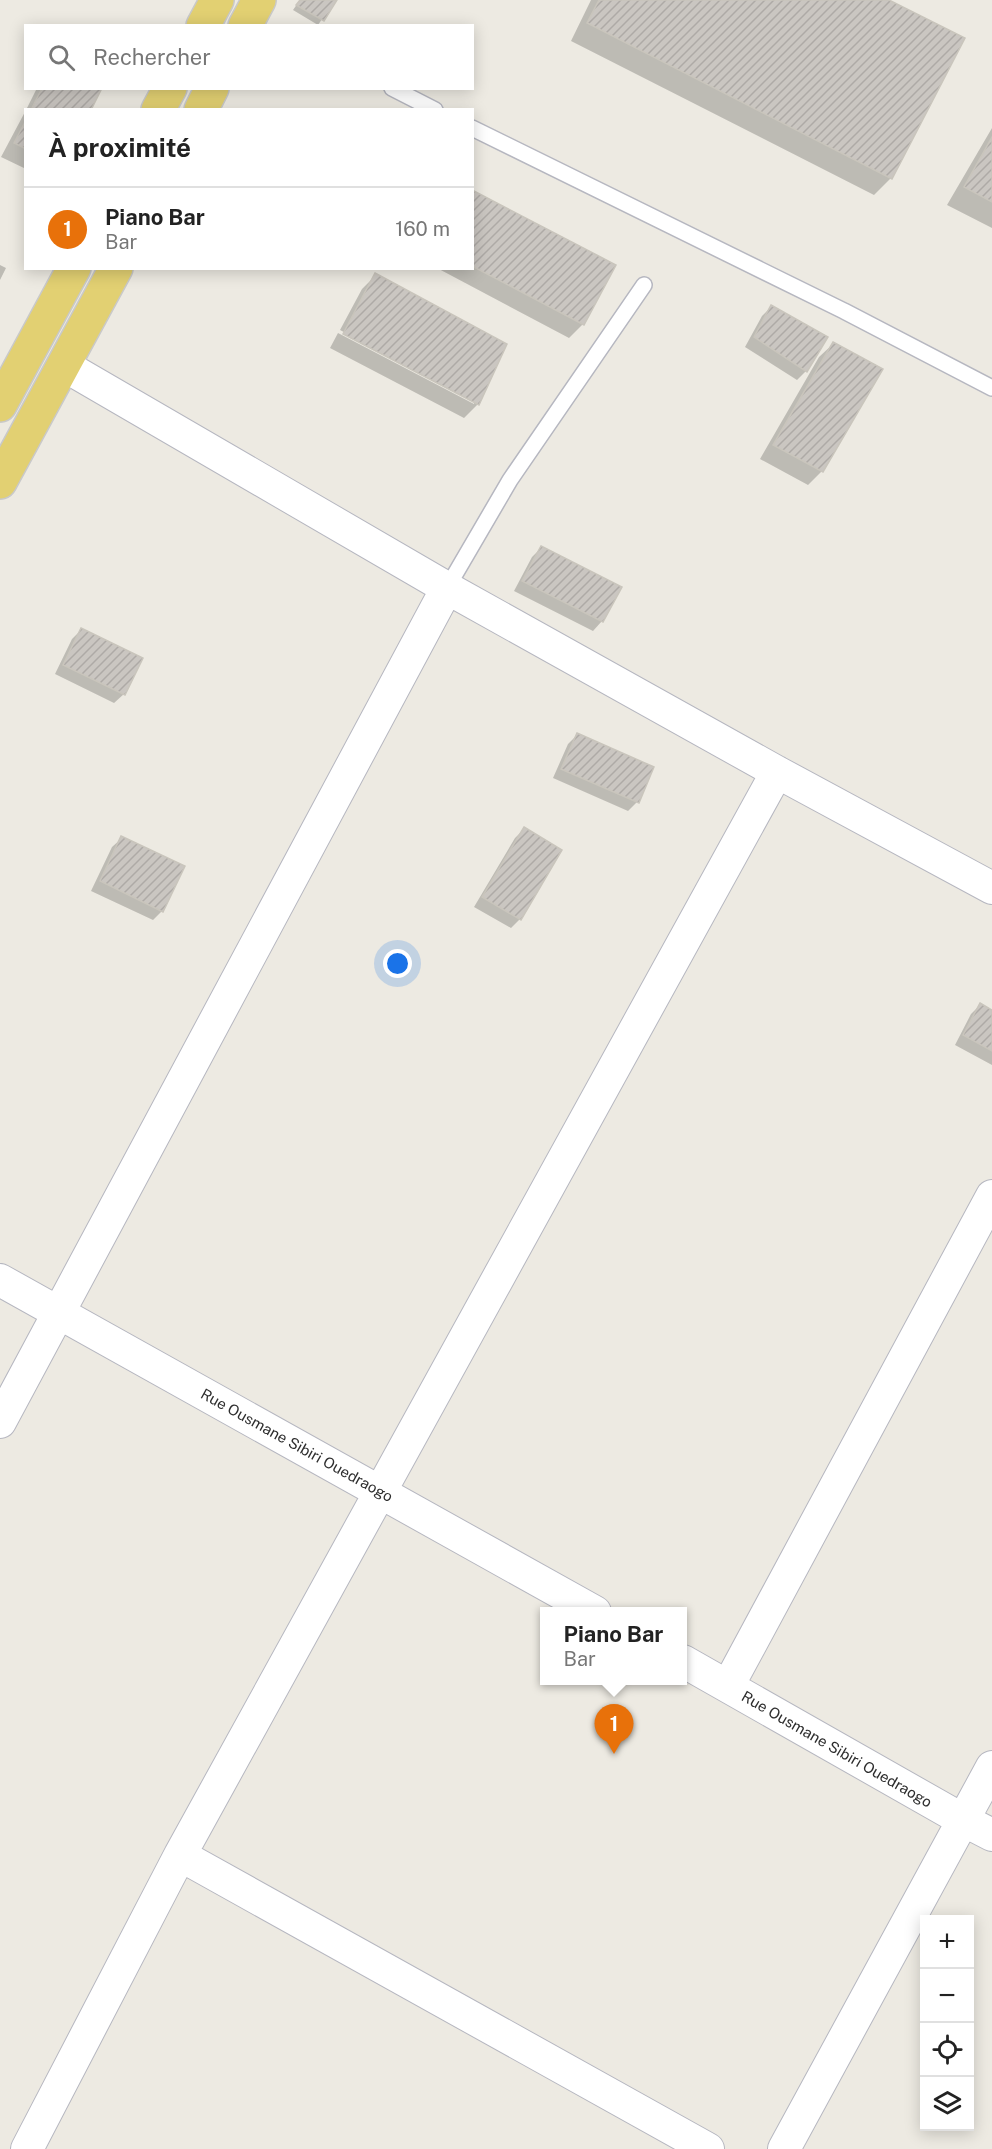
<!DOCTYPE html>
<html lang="fr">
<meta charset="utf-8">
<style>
:root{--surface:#fff;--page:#f6f6f6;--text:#222;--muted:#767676;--line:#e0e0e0;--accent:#0b8043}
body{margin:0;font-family:"Public Sans",sans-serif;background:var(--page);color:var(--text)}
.controls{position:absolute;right:18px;bottom:18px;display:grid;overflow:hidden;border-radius:0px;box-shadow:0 3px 15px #0003}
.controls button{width:54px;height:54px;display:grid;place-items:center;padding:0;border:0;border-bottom:2px solid var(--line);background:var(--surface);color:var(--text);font:30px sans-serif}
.you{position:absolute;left:398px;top:964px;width:21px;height:21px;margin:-15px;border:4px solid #fff;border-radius:50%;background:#1a73e8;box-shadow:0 0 0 9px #1a73e833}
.badge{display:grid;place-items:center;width:39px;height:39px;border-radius:50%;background:var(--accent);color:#fff;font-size:20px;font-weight:700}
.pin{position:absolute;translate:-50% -50px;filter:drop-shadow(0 2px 3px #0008)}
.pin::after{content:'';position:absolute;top:32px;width:21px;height:18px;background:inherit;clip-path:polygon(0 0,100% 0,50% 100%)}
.popup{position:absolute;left:540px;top:1607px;width:147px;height:78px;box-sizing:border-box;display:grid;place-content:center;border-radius:0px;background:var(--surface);filter:drop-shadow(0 2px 4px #0005);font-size:20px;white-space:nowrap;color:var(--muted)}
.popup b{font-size:22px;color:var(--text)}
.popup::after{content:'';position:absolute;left:50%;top:100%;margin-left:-12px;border:12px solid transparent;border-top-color:var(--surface)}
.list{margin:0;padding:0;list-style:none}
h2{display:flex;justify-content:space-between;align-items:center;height:78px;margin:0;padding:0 24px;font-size:26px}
h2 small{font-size:20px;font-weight:400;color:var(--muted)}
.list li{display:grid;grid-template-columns:39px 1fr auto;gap:18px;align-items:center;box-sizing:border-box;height:84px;padding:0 24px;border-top:2px solid var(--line)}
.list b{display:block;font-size:22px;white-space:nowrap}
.list p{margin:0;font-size:20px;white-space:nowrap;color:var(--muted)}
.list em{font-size:20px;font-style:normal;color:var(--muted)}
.icon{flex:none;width:33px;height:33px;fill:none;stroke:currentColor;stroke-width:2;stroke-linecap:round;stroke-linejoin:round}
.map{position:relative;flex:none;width:992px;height:2149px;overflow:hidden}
.search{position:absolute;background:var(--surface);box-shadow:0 3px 15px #0003;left:24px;top:24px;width:450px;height:66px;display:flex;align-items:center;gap:15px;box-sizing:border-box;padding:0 21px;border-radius:0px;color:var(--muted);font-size:22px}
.panel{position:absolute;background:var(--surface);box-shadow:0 3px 15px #0003;left:24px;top:108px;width:450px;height:162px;border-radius:0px}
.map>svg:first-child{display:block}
</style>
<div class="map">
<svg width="992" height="2149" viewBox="0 0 992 2149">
<defs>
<pattern id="building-hatch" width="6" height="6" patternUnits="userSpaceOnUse" patternTransform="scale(1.5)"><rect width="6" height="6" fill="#cac6c1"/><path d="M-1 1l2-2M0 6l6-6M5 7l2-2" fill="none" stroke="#aeaaa6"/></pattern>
</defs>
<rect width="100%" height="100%" fill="#edeae2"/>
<path fill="#0003" d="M300,0H335L318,25L293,10Z
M591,0H886L891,178L874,195L571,41Z
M37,88H100L89,110H26Z
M26,110V169L1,157Z
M992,128V228L947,205Z
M472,192L583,324L569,338L437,268H472Z
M0,265L6,268L0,280Z
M376,275L478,404L464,418L330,348L338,333L474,404V401L340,330L362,289Z
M771,307L806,371L797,380L745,347L762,316Z
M833,344L822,471L808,485L760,459L819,357Z
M541,548L602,621L593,631L514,591L532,557Z
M81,630L124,694L114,703L55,674L72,639Z
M577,735L637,802L628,811L553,778L568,744Z
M524,829L520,919L511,928L474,907L515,838Z
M122,838L162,911L153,920L91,891L112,847Z
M980,1005L992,1011V1065L955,1045L971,1014Z"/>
<path fill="url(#building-hatch)" stroke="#c9c5bc" stroke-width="1.5" d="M300,0H337L324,21L296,5Z
M599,0H889L965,38L892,179L587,23Z
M42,88H102L91,110H31Z
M26,120V149L14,143Z
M992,137V202L964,187Z
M472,190L616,265L584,325L472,266Z
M375,273L507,344L479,405L343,334Z
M771,305L828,337L807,372L754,337Z
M833,342L883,369L823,472L773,445Z
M541,546L622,587L603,622L522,581Z
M81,628L143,658L125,695L63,665Z
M577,733L654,767L639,803L561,769Z
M524,827L562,850L521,920L482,897Z
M121,836L185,866L163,912L100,881Z
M980,1003L992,1010V1051L963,1035Z"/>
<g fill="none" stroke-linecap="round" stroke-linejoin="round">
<defs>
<path id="lane" d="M392,88L435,110
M472,128L844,311L992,388
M447,588L510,480L644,285"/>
<path id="street" d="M65,366L447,588L777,772L992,888
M0,1280L595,1612
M0,1422L447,588
M683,1661L963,1820L992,1835
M728,1686L992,1196
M180,1855L708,2149
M27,2149L180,1855L777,772
M784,2149L992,1767"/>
<path id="primary" d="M203,26L217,0
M245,26L259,0
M158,110L170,88
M201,110L212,88
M0,405L74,268
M0,482L116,268"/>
</defs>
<use href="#lane" stroke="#b6b7c0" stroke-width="18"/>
<use href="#street" stroke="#b6b7c0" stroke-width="34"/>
<use href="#primary" stroke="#c9c9c9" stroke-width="36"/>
<use href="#lane" stroke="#fff" stroke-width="15"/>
<use href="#street" stroke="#fff" stroke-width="32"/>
<use href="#primary" stroke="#e2d072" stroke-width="33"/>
</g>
<g text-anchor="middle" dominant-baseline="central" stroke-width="5" stroke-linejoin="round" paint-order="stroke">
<g font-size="15" fill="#2e2e2e" stroke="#fff">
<text transform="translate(297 1445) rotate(29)">Rue Ousmane Sibiri Ouedraogo</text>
<text transform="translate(837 1749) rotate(30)">Rue Ousmane Sibiri Ouedraogo</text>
</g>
</g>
</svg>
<div class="controls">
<button>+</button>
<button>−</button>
<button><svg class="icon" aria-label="locate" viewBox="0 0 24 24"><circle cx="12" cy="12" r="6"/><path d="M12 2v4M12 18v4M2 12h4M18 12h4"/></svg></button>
<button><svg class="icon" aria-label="layers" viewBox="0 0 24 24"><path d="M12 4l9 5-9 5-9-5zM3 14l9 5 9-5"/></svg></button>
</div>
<div class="you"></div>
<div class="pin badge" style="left:614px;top:1754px;background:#e8710a">1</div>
<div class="popup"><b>Piano Bar</b>Bar</div>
<div class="search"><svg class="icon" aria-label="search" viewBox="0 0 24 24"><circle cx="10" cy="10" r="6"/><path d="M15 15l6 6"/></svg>Rechercher</div>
<section class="panel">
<h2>À proximité<small></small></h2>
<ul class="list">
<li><span class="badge" style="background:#e8710a">1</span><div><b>Piano Bar</b><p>Bar</p></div><em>160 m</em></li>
</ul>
</section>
</div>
